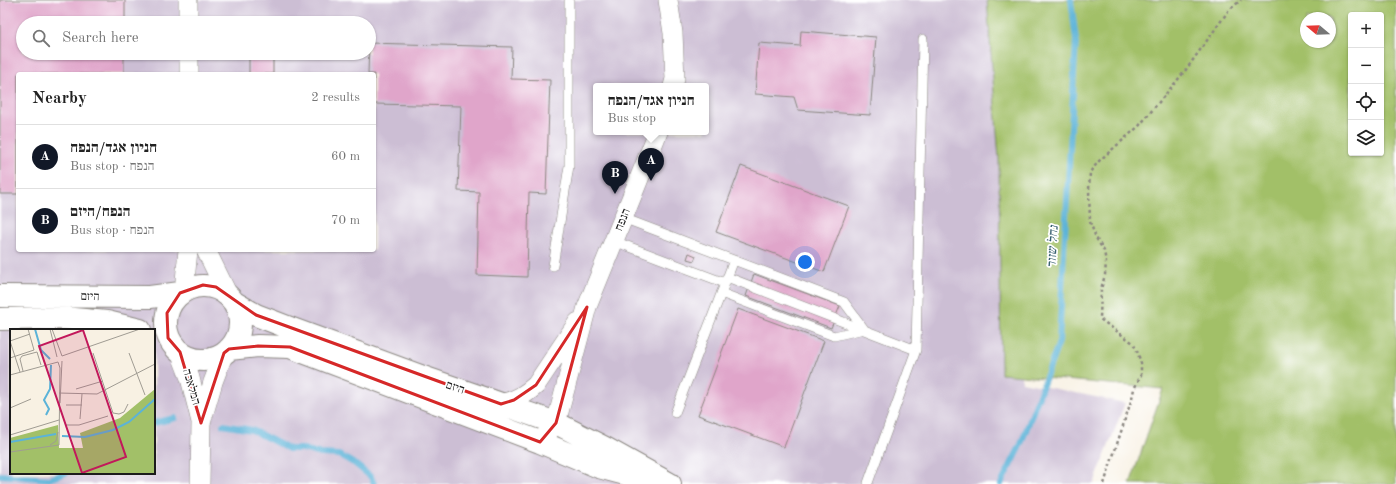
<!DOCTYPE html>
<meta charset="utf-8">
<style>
:root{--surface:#fff;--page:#f2f2f2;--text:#222;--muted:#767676;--line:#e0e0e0;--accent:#111827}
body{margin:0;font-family:"Old Standard TT","Frank Ruhl Libre",serif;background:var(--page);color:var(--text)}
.controls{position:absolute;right:12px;top:12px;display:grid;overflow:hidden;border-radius:4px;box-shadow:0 1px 3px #0004}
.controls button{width:36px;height:36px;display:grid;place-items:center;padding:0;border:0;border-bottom:1px solid var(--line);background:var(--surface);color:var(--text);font:20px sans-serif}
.compass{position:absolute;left:1300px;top:12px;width:36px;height:36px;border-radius:50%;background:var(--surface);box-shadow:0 1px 3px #0004;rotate:289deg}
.you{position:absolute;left:805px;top:262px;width:14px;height:14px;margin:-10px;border:3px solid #fff;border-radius:50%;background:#1a73e8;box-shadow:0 0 0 6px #1a73e833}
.badge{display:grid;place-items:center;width:26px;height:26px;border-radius:50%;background:var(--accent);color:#fff;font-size:13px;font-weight:700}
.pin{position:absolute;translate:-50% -33px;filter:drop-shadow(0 1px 2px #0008)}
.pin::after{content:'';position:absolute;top:21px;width:14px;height:12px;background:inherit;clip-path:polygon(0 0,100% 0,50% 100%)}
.popup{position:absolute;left:593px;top:83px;width:116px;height:52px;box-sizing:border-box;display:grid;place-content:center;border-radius:4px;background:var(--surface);filter:drop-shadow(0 1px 3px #0005);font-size:13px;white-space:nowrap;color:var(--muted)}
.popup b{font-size:15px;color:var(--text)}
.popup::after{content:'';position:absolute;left:50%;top:100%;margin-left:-8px;border:8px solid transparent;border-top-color:var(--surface)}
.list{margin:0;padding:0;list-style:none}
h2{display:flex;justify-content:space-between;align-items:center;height:52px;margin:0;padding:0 16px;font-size:17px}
h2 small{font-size:13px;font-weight:400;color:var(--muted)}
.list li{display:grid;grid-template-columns:26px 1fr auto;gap:12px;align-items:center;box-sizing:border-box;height:64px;padding:0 16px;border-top:1px solid var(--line)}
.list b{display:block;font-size:15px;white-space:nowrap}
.list p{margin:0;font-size:13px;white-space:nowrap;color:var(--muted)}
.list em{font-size:13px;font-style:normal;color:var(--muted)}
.icon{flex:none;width:22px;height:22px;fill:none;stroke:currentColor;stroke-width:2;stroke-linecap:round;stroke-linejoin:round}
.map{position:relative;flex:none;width:1396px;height:484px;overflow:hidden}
.search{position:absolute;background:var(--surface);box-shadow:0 1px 3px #0004;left:16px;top:16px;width:360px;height:44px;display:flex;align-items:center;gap:10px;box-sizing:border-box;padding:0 14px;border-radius:22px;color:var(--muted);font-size:15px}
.panel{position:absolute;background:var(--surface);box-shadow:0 1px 3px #0004;left:16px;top:72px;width:360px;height:180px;border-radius:4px}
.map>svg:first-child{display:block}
</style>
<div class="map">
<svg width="1396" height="484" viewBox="0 0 1396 484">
<rect width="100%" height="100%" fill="#fff"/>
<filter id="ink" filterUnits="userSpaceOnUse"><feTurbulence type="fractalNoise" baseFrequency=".025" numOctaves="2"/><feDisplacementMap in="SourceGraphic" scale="8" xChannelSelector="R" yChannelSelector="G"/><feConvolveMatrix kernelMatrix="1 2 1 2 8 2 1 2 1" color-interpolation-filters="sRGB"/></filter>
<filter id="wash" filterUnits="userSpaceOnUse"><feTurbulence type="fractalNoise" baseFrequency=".012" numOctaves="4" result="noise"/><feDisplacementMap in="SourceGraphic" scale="16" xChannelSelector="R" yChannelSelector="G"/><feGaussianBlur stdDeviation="0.9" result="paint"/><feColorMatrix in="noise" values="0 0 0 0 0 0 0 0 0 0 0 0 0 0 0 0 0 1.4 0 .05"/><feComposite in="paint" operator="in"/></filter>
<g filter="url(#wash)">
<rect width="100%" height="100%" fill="#f8f1e3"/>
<path fill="#ccbed4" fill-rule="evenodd" d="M0,0H1020L1016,332L1022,382L1125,403L1094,484H0ZM23,23H369V53H23ZM18,74H374V250H18ZM596,86H706V132H596ZM11,330H154V473H11Z"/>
<path fill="#a2c068" stroke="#5f6e42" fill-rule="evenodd" d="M987,0H1396V484H1130L1163,389L1001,374L999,159ZM1351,15H1381V153H1351ZM1306,18H1330V42H1306Z"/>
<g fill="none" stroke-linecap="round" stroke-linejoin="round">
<path stroke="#5bb3d8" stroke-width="6" d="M154,423L175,418
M223,425L252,430L289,449H303L321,454L339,455L355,464L371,477L374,484
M0,475L49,479L66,473
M1001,484L1021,444L1059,342L1076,40L1071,0"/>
</g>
<g id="blocks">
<path fill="#e0a5ca" d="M0,0H125V23H23V53H124V74H18V194H0Z
M801,31L876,37L870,115L798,110L794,97L755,94L759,43L800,46Z
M369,43L512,47L511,79L550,80L546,194L529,193L527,277L477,275L479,192L458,191L461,106L374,104V74H368Z
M249,53H273V74H249Z
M741,166L849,206L824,272L716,232Z
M689,253L696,256L694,261L687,259Z
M754,274L840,306L831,328L746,296Z
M738,309L824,341L784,447L698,415Z"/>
</g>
</g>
<g filter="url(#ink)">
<use href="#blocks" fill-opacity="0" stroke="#8a8680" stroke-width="1"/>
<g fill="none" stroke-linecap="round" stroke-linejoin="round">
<defs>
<path id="lane" d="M623,218L844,302L864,329
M614,241L725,283
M553,266L569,166V0
M727,277L916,350
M721,293L834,336L864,329
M675,413L734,260
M868,483L916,350L923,39"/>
<path id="street" d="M188,0V23
M668,0L673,33L675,79L673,86
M189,53V74
M206,250L227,293
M184,291L188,250
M180,352L190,378L201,422
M501,404C516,400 525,395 536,385L578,322
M540,442L556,423L587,307L658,132
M200,484L201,423L213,382L224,353"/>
<path id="secondary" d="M166 323a37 37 0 1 1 74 0a37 37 0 1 1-74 0Z
M0,296L150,297L180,293
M235,303L256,315L295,330L426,378L556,423L607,449L670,484
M0,319L62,318L107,322L140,330
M229,349L258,346L290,347L540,442L599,467L644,479"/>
</defs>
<use href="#lane" stroke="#8a8680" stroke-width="10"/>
<use href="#street" stroke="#8a8680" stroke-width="20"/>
<use href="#secondary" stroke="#8a8680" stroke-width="24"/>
<path stroke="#8a8680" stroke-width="2.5" stroke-dasharray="3 3" stroke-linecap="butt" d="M1104,484L1132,398L1134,389L1141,375V363L1137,351L1133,343L1100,319L1101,289L1105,275L1106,262L1104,251L1096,238L1090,222L1089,190L1090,172L1099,161L1139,126L1185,71L1229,10L1241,0"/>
<use href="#lane" stroke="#fff" stroke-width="9"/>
<use href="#street" stroke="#fff" stroke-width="19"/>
<use href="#secondary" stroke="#fff" stroke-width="22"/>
</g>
</g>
<path fill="none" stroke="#d62828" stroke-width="3" stroke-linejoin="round" d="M203,285L216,287L256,315L501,404L514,400L536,385L587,307L556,423L540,442L290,347L258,346L229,349L224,353L201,423L180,352L168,338L167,313L180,293Z"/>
<g text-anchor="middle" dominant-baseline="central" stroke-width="3.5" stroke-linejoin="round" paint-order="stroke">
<g font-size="12" fill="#1c1c1c" stroke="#fff">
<text transform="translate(623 220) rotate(-68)">הנפח</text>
<text transform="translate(90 297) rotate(2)">היזם</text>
<text transform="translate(191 387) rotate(74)">המלאכה</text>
<text transform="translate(455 388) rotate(19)">היזם</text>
</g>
<g font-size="13" font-style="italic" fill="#386071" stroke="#fff">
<text transform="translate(1053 247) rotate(-87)">נחל שזור</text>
</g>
</g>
<g transform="translate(10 329)">
<rect width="145" height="145" fill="#f8f1e3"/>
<path d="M145,60V145H0V109L48,96L49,119H73L70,104L110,89Z" fill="#a2c068"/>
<path fill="none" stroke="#5bb3d8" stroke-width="2" d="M25,0L31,21L40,30M36,86L39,80L34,71L40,60L41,36M52,107L75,108L103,101L119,93L145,70M0,113L46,105"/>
<path fill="none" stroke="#a09c93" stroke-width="1" d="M40,0L47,28M42,0L52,27M0,12L10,43M0,12L20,5M83,24L103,84L109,85L114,83L118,75M119,24L135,66M52,27L130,0M0,29L24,21L18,0M13,42L10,30L12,27L27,23L31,36M0,46L48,33M66,60L93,52M49,64L87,65L145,35M50,74L52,32M56,76H72M0,79L21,70M70,90L72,65M56,96H69L98,87M0,106L49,91M40,116L46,112L48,103M0,123L49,116L50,39L48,33"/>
<path fill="#c2185b" fill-opacity="0.15" stroke="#c2185b" stroke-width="2" d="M73,1L116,128L72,144L29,17Z"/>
<rect width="145" height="145" fill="none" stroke="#1c1c1c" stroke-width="2"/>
</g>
</svg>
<div class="controls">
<button>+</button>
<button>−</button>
<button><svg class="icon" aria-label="locate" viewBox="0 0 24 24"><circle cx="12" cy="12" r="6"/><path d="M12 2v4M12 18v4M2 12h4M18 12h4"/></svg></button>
<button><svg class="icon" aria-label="layers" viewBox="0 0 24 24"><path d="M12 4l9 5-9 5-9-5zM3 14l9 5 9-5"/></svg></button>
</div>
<svg class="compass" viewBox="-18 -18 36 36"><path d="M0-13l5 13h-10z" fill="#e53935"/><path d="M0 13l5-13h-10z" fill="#767676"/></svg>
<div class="you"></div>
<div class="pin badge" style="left:651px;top:181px">A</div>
<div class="popup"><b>חניון אגד/הנפח</b>Bus stop</div>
<div class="pin badge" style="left:615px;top:194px">B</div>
<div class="search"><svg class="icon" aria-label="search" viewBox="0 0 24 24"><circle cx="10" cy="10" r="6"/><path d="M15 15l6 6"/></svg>Search here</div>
<section class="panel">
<h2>Nearby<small>2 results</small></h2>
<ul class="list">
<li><span class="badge">A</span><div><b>חניון אגד/הנפח</b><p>Bus stop · הנפח</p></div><em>60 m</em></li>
<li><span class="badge">B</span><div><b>הנפח/היזם</b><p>Bus stop · הנפח</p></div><em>70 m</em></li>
</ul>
</section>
</div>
